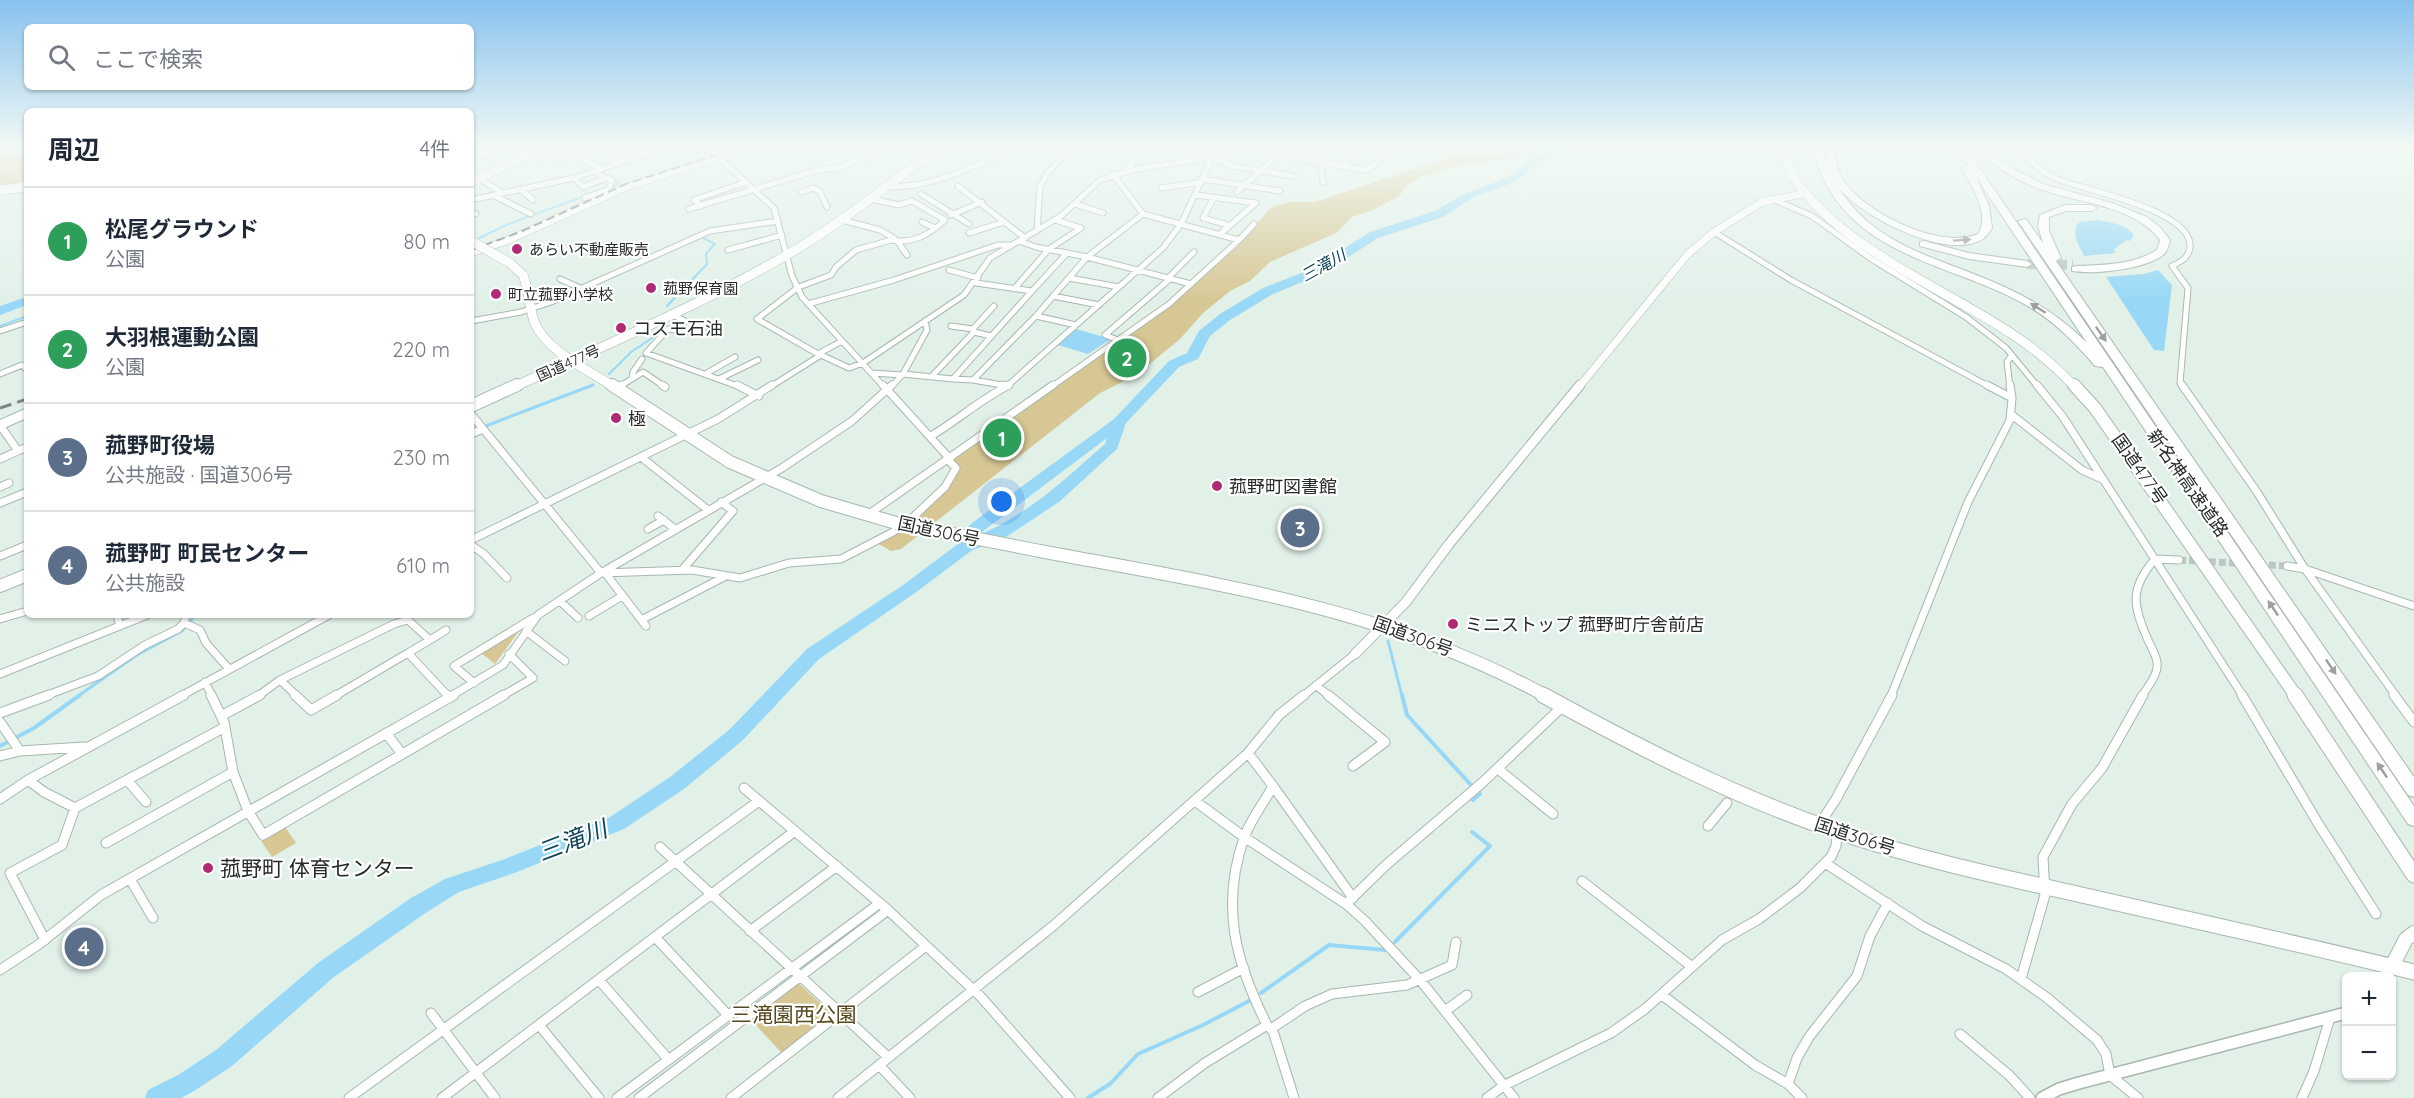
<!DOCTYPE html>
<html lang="ja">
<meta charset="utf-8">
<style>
:root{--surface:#fff;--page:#f6f6f7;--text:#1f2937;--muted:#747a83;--line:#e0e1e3;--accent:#af2b74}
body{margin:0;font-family:Quicksand,"Noto Sans JP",sans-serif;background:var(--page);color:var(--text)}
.controls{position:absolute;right:18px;bottom:18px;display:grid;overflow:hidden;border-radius:9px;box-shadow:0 2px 4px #0004}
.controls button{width:54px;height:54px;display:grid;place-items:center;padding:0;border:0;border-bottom:2px solid var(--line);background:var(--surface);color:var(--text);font:30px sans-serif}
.you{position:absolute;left:1002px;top:502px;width:21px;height:21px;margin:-15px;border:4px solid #fff;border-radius:50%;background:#1a73e8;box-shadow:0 0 0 9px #1a73e833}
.badge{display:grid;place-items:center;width:39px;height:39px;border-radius:50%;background:var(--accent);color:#fff;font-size:20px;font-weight:700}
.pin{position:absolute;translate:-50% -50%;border:3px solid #fff;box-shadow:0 2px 6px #0006}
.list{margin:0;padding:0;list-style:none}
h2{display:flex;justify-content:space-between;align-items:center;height:78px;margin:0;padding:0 24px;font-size:26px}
h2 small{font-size:20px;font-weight:400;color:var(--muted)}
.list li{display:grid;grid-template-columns:39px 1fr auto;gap:18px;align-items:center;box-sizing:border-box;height:108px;padding:0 24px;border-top:2px solid var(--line)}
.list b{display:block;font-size:22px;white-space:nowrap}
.list p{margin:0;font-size:20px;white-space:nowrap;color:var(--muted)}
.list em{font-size:20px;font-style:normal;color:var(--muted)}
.icon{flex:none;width:33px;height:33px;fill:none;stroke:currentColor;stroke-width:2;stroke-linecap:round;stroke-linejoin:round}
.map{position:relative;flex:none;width:2414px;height:1098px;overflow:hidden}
.search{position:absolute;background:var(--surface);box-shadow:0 2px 4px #0004;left:24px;top:24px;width:450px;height:66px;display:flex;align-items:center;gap:15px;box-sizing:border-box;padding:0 21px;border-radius:9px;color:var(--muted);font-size:22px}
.panel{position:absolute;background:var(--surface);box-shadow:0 2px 4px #0004;left:24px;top:108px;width:450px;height:510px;border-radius:9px}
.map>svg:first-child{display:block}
</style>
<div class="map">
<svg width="2414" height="1098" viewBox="0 0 2414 1098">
<rect width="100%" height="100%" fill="#e1f1e8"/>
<path fill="#d6c794" d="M0,148H27V181L0,187Z
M1468,148H1540L1507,160L1464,164L1423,176L1408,184L1399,196L1375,209L1352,217L1336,233L1270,262L1250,281L1230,291L1203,313L1180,339L1136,375L1100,393L901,549L891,551L877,543L891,535L958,471L954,459L1171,306L1245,238L1271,207L1291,202H1315L1448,158Z
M521,628L495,664L481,653Z
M285,827L296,843L272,857L261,841Z
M794,984H799L830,1012L828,1018L782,1053L749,1018Z"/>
<path fill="#98d8f6" d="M2097,220C2110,222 2126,224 2134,235L2130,241L2127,240L2114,249L2115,253L2084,256C2079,245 2069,231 2080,222Z
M2158,270L2172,285L2164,351L2154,350L2106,277L2144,274Z
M1076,329L1111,339L1088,354L1058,345Z"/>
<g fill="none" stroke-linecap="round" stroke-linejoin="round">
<path stroke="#98d8f6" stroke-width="2" d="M475,240L511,223L620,183L603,173L605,169
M667,306L707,264L706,254L715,244L701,237
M0,326L27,316
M672,326L677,323L676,320
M609,374L631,352L655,336
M589,387L593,385"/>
<path stroke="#98d8f6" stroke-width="3" d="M483,427L593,385
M1388,641L1402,696
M78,696L137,655L182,631L191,621L193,615"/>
<path stroke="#98d8f6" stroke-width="4" d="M1402,695L1407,715L1471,785
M0,746L34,728L80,695
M1473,800L1480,794
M1395,942L1490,846L1472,832
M1261,993L1329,945L1385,950
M1088,1098L1110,1084L1138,1054L1203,1025L1249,1001"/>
<path fill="#98d8f6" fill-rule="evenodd" d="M1549,148H1563L1540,162L1515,182L1474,197L1443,217L1378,238L1322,274L1273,294L1230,320L1210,336L1198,359L1179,367L1126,423L1117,449L1059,502L1006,537L971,551L915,593L819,659L743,740L684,789L624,829L517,872L459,892L427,912L334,977L232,1066L194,1091L181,1098H145L148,1090L178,1075L216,1050L318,963L411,898L445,879L505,859L610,817L670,777L729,730L807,649L903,585L958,544L964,530L972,523L1114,419L1169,361L1187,353L1199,331L1220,314L1263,288L1314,268L1370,232L1435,211L1466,193L1507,178L1532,158ZM1107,438L1105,444C1066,478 1027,516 978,535Z
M27,297V305L0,315V306Z"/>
<path stroke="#bbc9c2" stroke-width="7" stroke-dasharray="7 3" stroke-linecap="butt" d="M2179,560L2287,566"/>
<path stroke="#bbc9c2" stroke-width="10" stroke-dasharray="10 5" stroke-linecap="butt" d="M2027,264L2073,265"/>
<defs>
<path id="minor-far2" d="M708,148L774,208L792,276L802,297L884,387
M1191,148L1232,166L1293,176
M1244,148L1325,163L1334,148
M2018,148C2029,161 2041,172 2057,179C2084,190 2193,210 2190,247C2189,258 2180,262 2172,266L2188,288L2180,383L2183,387
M471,149L482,155L516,149L540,159L582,158L600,169
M712,152L725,148
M613,162L631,152L652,150
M1342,166L1355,148
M1126,171L1136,157L1137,148
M574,178L583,187L606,178
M481,179L502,193
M1203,179L1280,191
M1323,182L1321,170L1325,163L1365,170L1373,167L1389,149L1384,148
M958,186L1025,238
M887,187C934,187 971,169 1012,148
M1161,188L1202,182
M520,189L533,200
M801,192L814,188L820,192L827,207
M1237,192L1285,148
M921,194L969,224
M493,195L531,214
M1196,195L1256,203L1220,234
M1214,197L1203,218L1228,225
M585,198L609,189L612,180L599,175L596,171
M1772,199L1812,216L1870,258L1966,317L2006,348L2038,387
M471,200L574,178L664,148
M1075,204L1103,213
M701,206L694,200L746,182
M689,209L805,174L822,169H833L897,148
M471,212L476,214
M951,215L982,202
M842,220L880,230L895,239L891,240C913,244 929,235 945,220L912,201L899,205L871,199
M922,222L935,228
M1037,231L1040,186L1047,174L1069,148
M1714,232L1791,280L1990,387
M969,233L1004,222
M1239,240L1254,224
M1019,241L1036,247L1087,257L1143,214L1113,174
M898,242L907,255
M728,250L782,235
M949,270L978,278
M1069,278L1119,287
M1168,278L1194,252
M560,279L580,288
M796,288L831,275L836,267L856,250L891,240
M796,289L757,319L818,354
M1014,289L1049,249L1081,228L1055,220
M1032,291L1067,253
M1053,296L1099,305
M808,304L894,280L998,245H1009
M673,315L685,321L677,331
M1036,316L1076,325
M471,321L521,312L551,302L710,231L778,221
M951,326L973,329
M0,331L27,322
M974,332L991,336
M715,334L668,329L646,353L740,387
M1118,340L1105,335L1171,278
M821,355L849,368L863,363L964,295L990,258L1061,216L1100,180L1136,169L1198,160L1226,148
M707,373L735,357
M872,373L902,375
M0,374L22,365L27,370
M903,374L927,330L925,321
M932,376L974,332L973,329L994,306
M632,378L633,372L642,359
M719,379L758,360
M953,379L973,380L1036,316L1087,257L1191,284
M973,380L1008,386
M619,387L643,372L665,387
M770,387L821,355L818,354L842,341
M891,387L903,374L953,379L1032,291L976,283
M1006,387L1163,248L1181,224L1212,158
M1051,387L1169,304L1239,240L1143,214
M2010,387L2007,362L2012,355"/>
<path id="minor-far1" d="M662,385L665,387
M737,385L759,396
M883,385L950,459
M1003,385L1008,386
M1987,385L2012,398
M2037,385L2063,417L2243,696
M2182,385L2257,492L2305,569L2396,696
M617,388L622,385
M471,414L601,573L692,570L740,578L789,563L841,559L893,532L911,519L945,487L956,468L948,460
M2012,415L2082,470L2102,479
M0,425L18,451
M471,434L483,429
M931,436C958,420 981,399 1009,385
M641,457L708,510
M0,459L27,447
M0,487L9,483
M0,503L27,492
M869,514L1053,385
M658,516L675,529
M648,529L664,520
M471,540L718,419L772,385
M471,545L484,554L507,578
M0,556L27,545
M2287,566L2305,569L2414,606
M682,570L733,511L721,502
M606,574L646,626
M560,601L578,618
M117,615L120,626
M589,616L622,596
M0,619L24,612
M641,620L724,577
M184,623L200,630L206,643L229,669
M526,631L565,661
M430,640L446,630
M408,653L448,696
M0,674L147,615
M205,682L212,696
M474,683L454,666L533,618
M1316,685L1329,696
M45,696L98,676L145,645L178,629L184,623L186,615
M181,696L329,615
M258,696L280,680
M297,696L280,680L394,624L408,620L430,640L408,653
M335,696L408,653
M451,696L503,665L538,615L601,573L782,468L852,421L892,385
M502,696L533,678L509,654
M1303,696L1355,654
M1891,696L1968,502L2010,420L2012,398L2010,385
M2142,696C2148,686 2159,674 2157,662C2156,655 2151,647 2148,640C2133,606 2129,589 2155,559L2179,560"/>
<path id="minor" d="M295,695L311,710L337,695
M447,695L449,697
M1328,695L1385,742L1353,766
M2242,695L2319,825L2376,914
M2394,695L2414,722
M0,713L49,695
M221,716L260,695
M0,722L20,751
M386,733L402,754
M0,756L20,751L84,747
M1498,769L1553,814
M233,772L248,811L263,835L504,695
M28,780L44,792L75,808
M127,780L146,802
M1273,786L1353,898
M744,788L888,910L981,997L1070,1098
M0,799L28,780L184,695
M1195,801L1244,837L1346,904L1365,921L1421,981L1514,1098
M1819,825L1836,799L1892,695
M1708,826L1727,803
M106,843L233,772L224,722L211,695
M660,847L888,1057
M1825,863L1922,926L2006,969L2046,997L2097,1040L2106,1054L2110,1075L2138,1098
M130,879L153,918
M1582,881L1691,966
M1346,904L1386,865L1482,783L1564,705
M750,931L837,866
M656,938L728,1015
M45,940L10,873L62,845L75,808L225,727
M0,970L38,945L101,895L454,695
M2021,979L2045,895L2043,857L2072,804L2102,768L2143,695
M599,980L668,1059
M1198,992L1244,968
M1662,995L1755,1065L1788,1084
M1445,1011L1467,995
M431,1013L495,1098
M539,1025L599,1098
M1269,1027L1273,1031L1294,1098
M1271,1029L1305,1006L1332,994L1407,985L1452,965L1456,942
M1960,1034L2010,1076L2030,1098
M879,1065L910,1098
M349,1098L759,801
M442,1098L795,831
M617,1098L880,903
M639,1098L888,910
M731,1098L926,946
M838,1098L1053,926L1248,753L1279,715L1304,695
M1158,1098L1205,1063L1267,1025C1236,963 1220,907 1244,838C1250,820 1264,803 1273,786L1248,753
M1487,1098L1503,1086L1611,1033L1645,1009L1722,940L1759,919L1800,888L1831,857L1836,846L1837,832
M1802,1098L1788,1084L1797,1058L1809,1037L1857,976L1870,936L1888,903
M2302,1098L2314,1071L2330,1018"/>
<path id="tertiary-far2" d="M471,183L543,148
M471,253L506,241L624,188L747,148
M1579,387L1687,255L1714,232L1762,202L1807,193"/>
<path id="tertiary-far1" d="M0,425L27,413
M1355,654L1406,602L1449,544L1580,385"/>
<path id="tertiary" d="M2385,976L2392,966
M2042,1098L2059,1089L2079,1083L2346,1013"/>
<path id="secondary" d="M2392,966L2406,939L2414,933"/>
<path id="trunk-far2" d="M1782,148C1786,157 1789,169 1794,178C1841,248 1943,288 2012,334C2035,349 2056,367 2075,387
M0,190L27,187
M523,275C529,290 529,306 534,321C544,350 590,371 614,387
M514,387C605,345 698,306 785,256C839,225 888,185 938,148"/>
<path id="trunk-far1" d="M612,385L730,462L821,501L896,523
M2074,385L2095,408L2296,696
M471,406L517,385
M1040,551C1217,584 1386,608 1546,696
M0,586L27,575"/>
<path id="trunk" d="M1543,695C1638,747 1733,796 1836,831C1917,859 2002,877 2086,896C2195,921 2305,945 2414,972
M2295,695L2414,875"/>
<path id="motorway" d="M1816,148H1834C1836,161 1837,173 1845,183C1868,214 1941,250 1978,234C1991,215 1971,185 1961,167L1968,165L1957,148H1966L2414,806V826L2408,824L2103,367L2095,366C2076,344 2056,323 2031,308C1964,267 1869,261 1827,186C1821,176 1818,163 1814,152ZM1825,149L1827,162L1823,152ZM1976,177L2087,343C2051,306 2008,287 1961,269C1932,258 1902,247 1877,229C1860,217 1848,202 1836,185C1858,215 1947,262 1983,239C1987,236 1989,232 1992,228L1989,206Z
M1978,148H1987L2012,168L2043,184L2112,203L2147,217L2160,227L2170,240C2169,244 2168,250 2165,253C2150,269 2093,275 2072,271V267L2076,266C2104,265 2132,265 2157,250L2160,240C2136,208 2088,204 2052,193C2024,185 1997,170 1978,148Z
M2065,205H2092L2097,208L2092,211H2066L2049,217V231L2061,258L2056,261L2414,777V797L2408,795L2018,221L2026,219L2043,243L2038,226L2040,215Z
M1924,241L1969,253L2027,261L2032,264L2027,267L1969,259L1920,246V242Z"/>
</defs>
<use href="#minor-far2" stroke="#a7b7ae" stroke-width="7"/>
<use href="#minor-far1" stroke="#a7b7ae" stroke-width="9"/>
<use href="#minor" stroke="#a7b7ae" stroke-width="11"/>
<use href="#tertiary-far2" stroke="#a7b7ae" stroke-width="8"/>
<use href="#tertiary-far1" stroke="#a7b7ae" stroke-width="11"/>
<use href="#tertiary" stroke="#a7b7ae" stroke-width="14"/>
<use href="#secondary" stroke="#a7b7ae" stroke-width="16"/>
<use href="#trunk-far2" stroke="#a7b7ae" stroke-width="10"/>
<use href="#trunk-far1" stroke="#a7b7ae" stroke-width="14"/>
<use href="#trunk" stroke="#a7b7ae" stroke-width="17"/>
<use href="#motorway" stroke="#a7b7ae" stroke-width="2"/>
<use href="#minor-far2" stroke="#fff" stroke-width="5"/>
<use href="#minor-far1" stroke="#fff" stroke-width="7"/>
<use href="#minor" stroke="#fff" stroke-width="9"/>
<use href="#tertiary-far2" stroke="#fff" stroke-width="7"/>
<use href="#tertiary-far1" stroke="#fff" stroke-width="9"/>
<use href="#tertiary" stroke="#fff" stroke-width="11"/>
<use href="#secondary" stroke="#fff" stroke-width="14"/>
<use href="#trunk-far2" stroke="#fff" stroke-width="9"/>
<use href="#trunk-far1" stroke="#fff" stroke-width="12"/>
<use href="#trunk" stroke="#fff" stroke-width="15"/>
<use href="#motorway" fill="#fff" fill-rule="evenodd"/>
<path stroke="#7c8781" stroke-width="2" stroke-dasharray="9 4.5" stroke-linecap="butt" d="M471,250L520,232L626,184L738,148"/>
<path stroke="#7c8781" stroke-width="3" stroke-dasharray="12 6" stroke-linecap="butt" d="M0,408L27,399"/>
<defs>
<path id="trunk-bridge-far1" d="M471,241L510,263L523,275"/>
<path id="trunk-bridge" d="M896,523L1040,551"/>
</defs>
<use href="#trunk-bridge-far1" stroke="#a7b7ae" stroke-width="10" stroke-linecap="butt"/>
<use href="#trunk-bridge" stroke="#a7b7ae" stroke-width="14" stroke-linecap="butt"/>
<use href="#trunk-bridge-far1" stroke="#fff" stroke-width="9"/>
<use href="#trunk-bridge" stroke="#fff" stroke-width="12"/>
</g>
<defs><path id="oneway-solid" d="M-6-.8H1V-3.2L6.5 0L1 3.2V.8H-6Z" transform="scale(1.5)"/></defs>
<g fill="#9da09e">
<use href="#oneway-solid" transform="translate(1962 240) rotate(-4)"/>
<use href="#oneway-solid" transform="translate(2038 308) rotate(-148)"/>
<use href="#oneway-solid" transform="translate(2101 334) rotate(55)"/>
<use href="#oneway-solid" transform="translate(2273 608) rotate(-124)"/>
<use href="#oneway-solid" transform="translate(2331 667) rotate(56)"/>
<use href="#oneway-solid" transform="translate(2382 770) rotate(-124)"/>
</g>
<linearGradient id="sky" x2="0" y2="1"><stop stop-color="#88c2ee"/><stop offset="0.49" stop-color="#f2f9f5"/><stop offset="1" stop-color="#f2f9f5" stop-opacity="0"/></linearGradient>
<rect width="2414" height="302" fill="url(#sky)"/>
<g fill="#af2b74" stroke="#fff" stroke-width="2">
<circle cx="517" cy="249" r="6"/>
<circle cx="651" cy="288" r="6"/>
<circle cx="496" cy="294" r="6"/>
<circle cx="621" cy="328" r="6"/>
<circle cx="616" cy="418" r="6"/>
<circle cx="1217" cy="486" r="6"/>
<circle cx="1453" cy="624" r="6"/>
<circle cx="208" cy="868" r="6"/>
</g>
<g text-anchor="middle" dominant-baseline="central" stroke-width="4.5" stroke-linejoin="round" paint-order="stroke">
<g font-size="15" fill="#252b28" stroke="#fff" text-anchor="start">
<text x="529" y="249">あらい不動産販売</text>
<text x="663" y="288">菰野保育園</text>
<text x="508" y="294">町立菰野小学校</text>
</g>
<g font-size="15" fill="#252b28" stroke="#fff">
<text transform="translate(568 363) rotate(-24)">国道477号</text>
</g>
<g font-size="16" font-style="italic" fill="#0d4458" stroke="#fff">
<text transform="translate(1323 265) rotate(-29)">三滝川</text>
</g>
<g font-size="18" fill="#252b28" stroke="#fff" text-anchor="start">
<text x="633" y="328">コスモ石油</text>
<text x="628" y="418">極</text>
<text x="1229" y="486">菰野町図書館</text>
<text x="1465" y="624">ミニストップ 菰野町庁舎前店</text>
</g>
<g font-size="18" fill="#252b28" stroke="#fff">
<text transform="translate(2140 469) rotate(55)">国道477号</text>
<text transform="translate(2188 483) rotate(55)">新名神高速道路</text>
<text transform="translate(939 531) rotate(12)">国道306号</text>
<text transform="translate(1413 636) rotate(20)">国道306号</text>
<text transform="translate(1855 836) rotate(18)">国道306号</text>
</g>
<g font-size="21" fill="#252b28" stroke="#fff" text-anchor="start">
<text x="220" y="868">菰野町 体育センター</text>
</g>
<g font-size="21" fill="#55491d" stroke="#fff">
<text x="794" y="1014">三滝園西公園</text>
</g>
<g font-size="24" font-style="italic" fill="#0d4458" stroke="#fff">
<text transform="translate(572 840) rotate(-21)">三滝川</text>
</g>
</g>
</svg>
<div class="controls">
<button>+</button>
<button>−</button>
</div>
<div class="you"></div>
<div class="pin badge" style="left:1002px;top:438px;background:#2e9e5b">1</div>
<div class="pin badge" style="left:1127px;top:358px;background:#2e9e5b">2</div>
<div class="pin badge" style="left:1300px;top:528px;background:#5c6f8a">3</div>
<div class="pin badge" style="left:84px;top:947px;background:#5c6f8a">4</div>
<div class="search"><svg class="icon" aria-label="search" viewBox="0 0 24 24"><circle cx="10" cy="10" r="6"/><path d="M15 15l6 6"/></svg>ここで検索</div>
<section class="panel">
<h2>周辺<small>4件</small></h2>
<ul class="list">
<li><span class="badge" style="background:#2e9e5b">1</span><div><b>松尾グラウンド</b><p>公園</p></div><em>80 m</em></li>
<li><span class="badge" style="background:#2e9e5b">2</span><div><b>大羽根運動公園</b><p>公園</p></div><em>220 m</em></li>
<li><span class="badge" style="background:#5c6f8a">3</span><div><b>菰野町役場</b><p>公共施設 · 国道306号</p></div><em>230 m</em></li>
<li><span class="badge" style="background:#5c6f8a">4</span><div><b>菰野町 町民センター</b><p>公共施設</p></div><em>610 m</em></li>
</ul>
</section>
</div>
